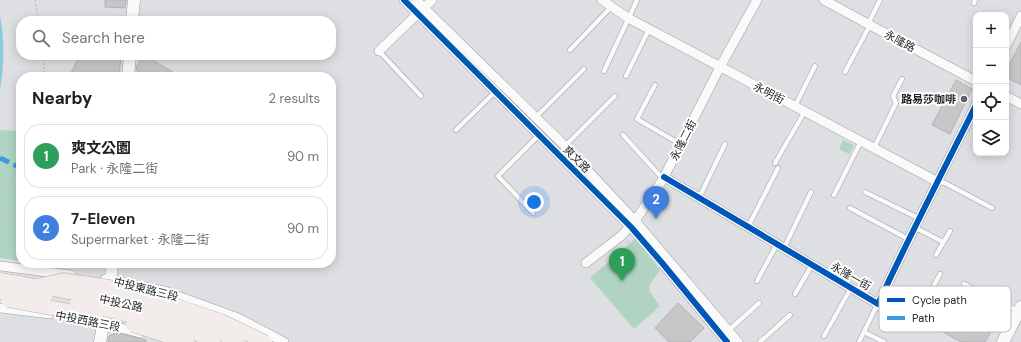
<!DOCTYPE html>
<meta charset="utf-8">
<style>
:root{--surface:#fff;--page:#f2f2f2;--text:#202124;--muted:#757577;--line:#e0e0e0;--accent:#111827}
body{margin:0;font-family:"DM Sans","Noto Sans TC",sans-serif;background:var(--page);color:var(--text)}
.controls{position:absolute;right:12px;top:12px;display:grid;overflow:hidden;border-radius:8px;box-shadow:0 2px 10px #0003}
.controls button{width:36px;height:36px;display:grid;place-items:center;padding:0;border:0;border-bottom:1px solid var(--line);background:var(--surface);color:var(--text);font:20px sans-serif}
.you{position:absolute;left:534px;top:202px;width:14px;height:14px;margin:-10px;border:3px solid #fff;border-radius:50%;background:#1a73e8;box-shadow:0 0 0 6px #1a73e833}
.badge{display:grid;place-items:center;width:26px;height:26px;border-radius:50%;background:var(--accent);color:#fff;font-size:13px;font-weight:700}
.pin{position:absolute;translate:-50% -33px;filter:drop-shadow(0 1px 2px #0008)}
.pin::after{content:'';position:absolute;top:21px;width:14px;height:12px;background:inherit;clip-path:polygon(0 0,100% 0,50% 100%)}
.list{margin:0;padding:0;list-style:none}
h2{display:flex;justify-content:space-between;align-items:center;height:52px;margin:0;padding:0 16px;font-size:17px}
h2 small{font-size:13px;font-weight:400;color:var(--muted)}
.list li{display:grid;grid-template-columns:26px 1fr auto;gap:12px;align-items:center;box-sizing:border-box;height:64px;margin:0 8px 8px;padding:0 8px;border:1px solid var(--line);border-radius:16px}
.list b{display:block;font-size:15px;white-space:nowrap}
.list p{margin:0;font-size:13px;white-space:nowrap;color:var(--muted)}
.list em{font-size:13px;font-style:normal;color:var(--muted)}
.icon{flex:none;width:22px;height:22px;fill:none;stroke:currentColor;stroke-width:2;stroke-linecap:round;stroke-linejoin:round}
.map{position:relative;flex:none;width:1021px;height:342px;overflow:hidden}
.search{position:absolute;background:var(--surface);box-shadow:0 2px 10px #0003;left:16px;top:16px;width:320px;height:44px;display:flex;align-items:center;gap:10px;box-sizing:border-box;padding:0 14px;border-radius:16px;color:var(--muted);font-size:15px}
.panel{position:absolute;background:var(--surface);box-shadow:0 2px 10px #0003;left:16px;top:72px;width:320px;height:196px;border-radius:16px}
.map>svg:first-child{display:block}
</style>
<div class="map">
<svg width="1021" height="342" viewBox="0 0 1021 342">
<rect width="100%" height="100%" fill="#dedfe2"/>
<path fill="#afd5c2" d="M0,130L21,131V261L0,258Z
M843,140L854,145L849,154L839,149Z
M635,239L660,270L650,284L649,291L660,306L634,329L590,278Z
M39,263H93L66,267Z"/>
<path fill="#89cbdf" d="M0,16C5,41 4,65 0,90Z"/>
<path fill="#c7c6c9" stroke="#b3b2b5" d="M105,0H126L125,8L105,7Z
M1021,42V85L1006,77V71Z
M80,55H121L119,77H69Z
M143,55H144L181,77H146L136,70L137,66Z
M956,80L972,89L950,134L932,125Z
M678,303L704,328L690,342H669L655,328Z
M948,306L992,330L985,342H961L936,328Z
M117,333L146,340V342H108L109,336Z"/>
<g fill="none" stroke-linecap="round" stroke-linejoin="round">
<defs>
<path id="lane" d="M974,3L975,0
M868,24L880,0
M570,50L611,7
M379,51L421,96
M604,71L637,0
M845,72L870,25
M626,76L649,29
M655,85L637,119L680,144
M795,106L815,66
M535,118L584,69
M456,130L495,92
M623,135L663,179
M565,146L615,96
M874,148L896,103L893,96L902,79
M775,163L805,111
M938,182L945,183L992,208
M865,192L918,218
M834,195L861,141
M699,198L725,144
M850,208L908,239
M533,213L498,176L539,135
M748,227L778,168
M914,227L943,242
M784,248L811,192
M936,255L950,231
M757,281L777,244
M964,284L1018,311
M795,294L812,265
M877,307L913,325L940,274
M729,330L759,303
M864,332L884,342
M824,336L851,288
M760,342L790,315
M859,342L877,305"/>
<path id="street" d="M404,0L631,227L663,264L727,342
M416,0L565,146L635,221L738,342
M602,0L628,18L938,182
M824,0L868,24L976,81
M1006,46L1021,16
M379,51L432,0
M1006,96L1021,104
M664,177L878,304C909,237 943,171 976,105
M586,263L621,236L635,221L663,179L720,67L757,0
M0,266L71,275
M105,279L164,291L238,318L284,342
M0,308L50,314
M98,322L140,333"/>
<path id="secondary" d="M132,21L134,0
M128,77L130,55
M100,342L111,280L112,263
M1003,342L1021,307"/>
</defs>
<use href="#lane" stroke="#9e9fa1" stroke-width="5.5"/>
<use href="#street" stroke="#9e9fa1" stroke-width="10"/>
<use href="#secondary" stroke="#9e9fa1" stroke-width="13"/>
<path stroke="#bfc0c0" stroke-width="1.5" stroke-dasharray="2 2" stroke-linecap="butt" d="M35,0L39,21
M43,55L45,77
M19,167L21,185
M0,196L21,165
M21,201C16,208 16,215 21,223
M0,219L17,210
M627,241C633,247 649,264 649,272C649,276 644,282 642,286L645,293L650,297L651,303L645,309L637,310C630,305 633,300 632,292L629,289L612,288L600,273L631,245L634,244"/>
<use href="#lane" stroke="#fafafb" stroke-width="4.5"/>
<use href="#street" stroke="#fafafb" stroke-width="9"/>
<use href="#secondary" stroke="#fafafb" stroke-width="12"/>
<defs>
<path id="primary-bridge" d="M0,280C80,294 164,304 238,342
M40,285L63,280L109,287L156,299L221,321L265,342
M0,292L45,296
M8,300L96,316
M77,303L188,329L213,342
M133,325L187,342"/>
</defs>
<use href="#primary-bridge" stroke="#b8aead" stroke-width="15" stroke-linecap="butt"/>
<use href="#primary-bridge" stroke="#f2edeb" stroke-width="14"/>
<path stroke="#3c9be0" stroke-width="5" stroke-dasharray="10 5" stroke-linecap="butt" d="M0,158L19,167"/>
<defs>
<path id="cycleway" d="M404,0L631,227L663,264L727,342
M664,177L878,304C909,237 943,171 976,105"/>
</defs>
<use href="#cycleway" stroke="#fff" stroke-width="8"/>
<use href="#cycleway" stroke="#0057b8" stroke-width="6"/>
</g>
<circle fill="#626365" stroke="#fff" stroke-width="1.5" cx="964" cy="99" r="4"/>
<g text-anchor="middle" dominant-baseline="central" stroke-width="4" stroke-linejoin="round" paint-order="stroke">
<g font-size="11" fill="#1f2021" stroke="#fff">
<text transform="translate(900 41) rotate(28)">永隆路</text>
<text transform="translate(769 93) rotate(28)">永明街</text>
<text transform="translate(683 140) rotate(-63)">永隆二街</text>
<text transform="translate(577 159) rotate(45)">爽文路</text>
<text transform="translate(851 276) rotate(30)">永隆一街</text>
<text transform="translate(146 289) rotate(14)">中投東路三段</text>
<text transform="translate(121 303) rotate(12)">中投公路</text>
<text transform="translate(88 321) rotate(11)">中投西路三段</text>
</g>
<g font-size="11" font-weight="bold" fill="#1f2021" stroke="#fff" text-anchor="end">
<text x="956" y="99">路易莎咖啡</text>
</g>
</g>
<rect x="879" y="286" width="132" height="46" rx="6" fill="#fff" stroke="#bcbcbc" stroke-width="1"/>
<rect x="887" y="298" width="18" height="4" fill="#0057b8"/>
<rect x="887" y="316" width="18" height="4" fill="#3c9be0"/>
<g font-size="11" fill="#1f2021">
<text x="912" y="304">Cycle path</text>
<text x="912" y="322">Path</text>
</g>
</svg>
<div class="controls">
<button>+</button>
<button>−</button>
<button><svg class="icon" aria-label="locate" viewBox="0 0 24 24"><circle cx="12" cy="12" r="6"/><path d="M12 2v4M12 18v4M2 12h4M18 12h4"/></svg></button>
<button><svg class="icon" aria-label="layers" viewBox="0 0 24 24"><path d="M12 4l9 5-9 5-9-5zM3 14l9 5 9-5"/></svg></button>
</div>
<div class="you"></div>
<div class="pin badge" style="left:622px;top:281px;background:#2e9e5b">1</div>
<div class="pin badge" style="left:656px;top:219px;background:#3f7fe0">2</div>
<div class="search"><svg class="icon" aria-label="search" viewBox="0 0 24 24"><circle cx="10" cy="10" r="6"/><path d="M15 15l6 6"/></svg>Search here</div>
<section class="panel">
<h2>Nearby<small>2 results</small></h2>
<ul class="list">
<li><span class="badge" style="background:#2e9e5b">1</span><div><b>爽文公園</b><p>Park · 永隆二街</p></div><em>90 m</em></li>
<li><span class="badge" style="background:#3f7fe0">2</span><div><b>7-Eleven</b><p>Supermarket · 永隆二街</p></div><em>90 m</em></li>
</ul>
</section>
</div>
